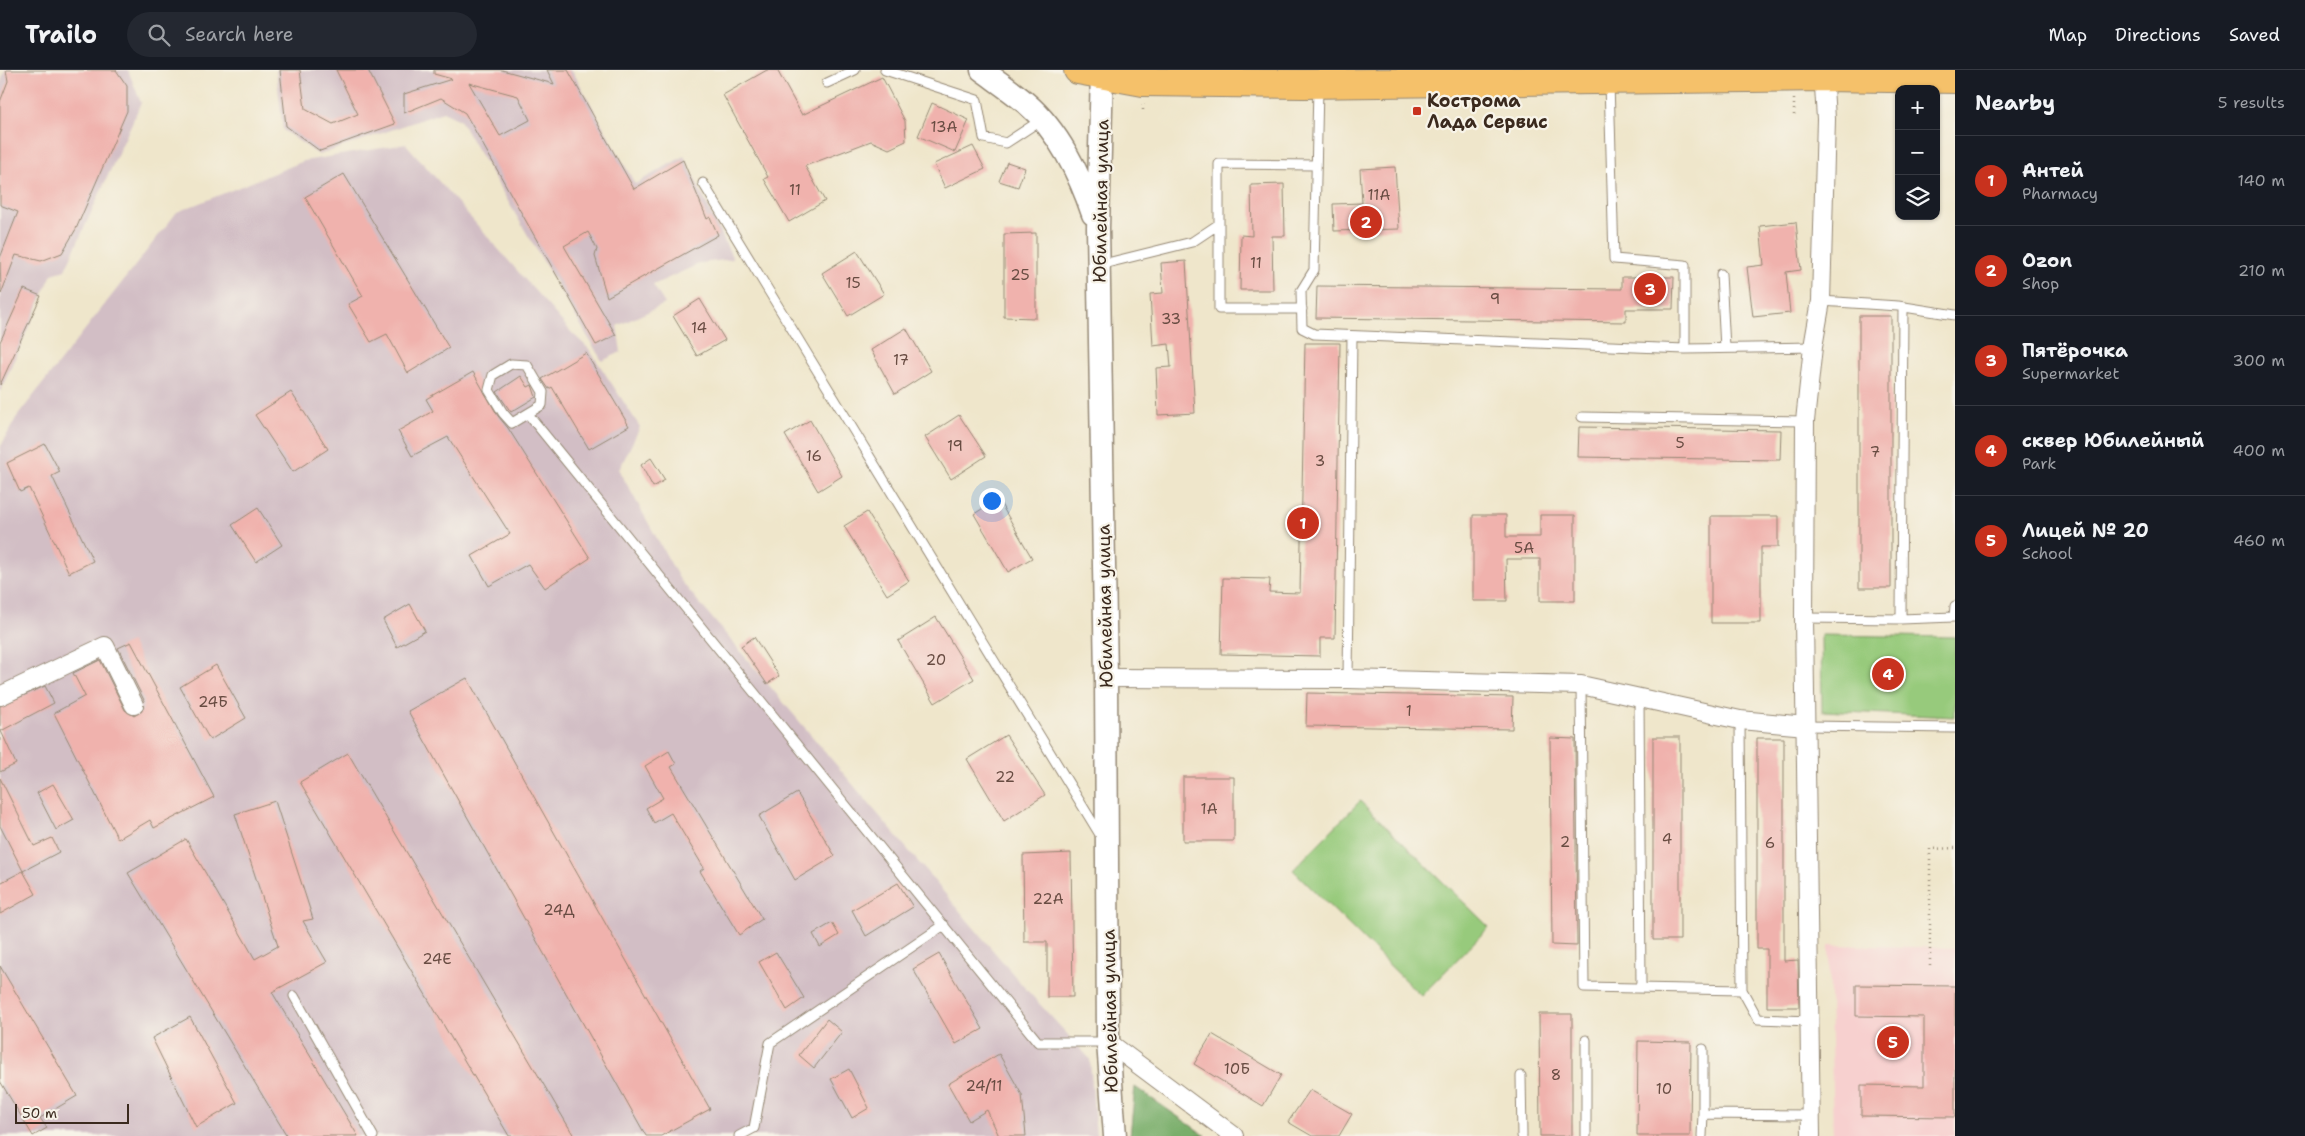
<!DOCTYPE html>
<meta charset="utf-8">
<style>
:root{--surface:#171b24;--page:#242831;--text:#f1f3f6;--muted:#9ea1a6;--line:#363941;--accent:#c8321e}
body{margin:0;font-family:"Shantell Sans",sans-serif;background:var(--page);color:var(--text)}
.controls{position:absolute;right:15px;top:15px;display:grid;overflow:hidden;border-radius:10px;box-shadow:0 1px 4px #0004}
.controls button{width:45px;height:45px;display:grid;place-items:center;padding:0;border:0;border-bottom:1px solid var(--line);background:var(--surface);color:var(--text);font:25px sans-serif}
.scale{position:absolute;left:15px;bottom:12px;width:114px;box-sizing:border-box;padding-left:5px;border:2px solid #3b2a1e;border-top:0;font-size:14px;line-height:18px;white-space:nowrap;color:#3b2a1e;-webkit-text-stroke:4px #f7f3e8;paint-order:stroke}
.you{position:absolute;left:991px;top:430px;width:18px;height:18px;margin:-12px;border:4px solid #fff;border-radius:50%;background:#1a73e8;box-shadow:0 0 0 8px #1a73e833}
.badge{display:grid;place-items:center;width:32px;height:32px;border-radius:50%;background:var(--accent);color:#fff;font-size:16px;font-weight:700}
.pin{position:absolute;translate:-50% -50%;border:2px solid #fff;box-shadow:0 1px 5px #0006}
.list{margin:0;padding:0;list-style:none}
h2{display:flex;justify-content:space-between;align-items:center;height:65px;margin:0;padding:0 20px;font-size:21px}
h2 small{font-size:16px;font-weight:400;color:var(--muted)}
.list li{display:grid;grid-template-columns:32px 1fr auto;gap:15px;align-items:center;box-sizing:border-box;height:90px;padding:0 20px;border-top:1px solid var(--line)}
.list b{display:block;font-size:19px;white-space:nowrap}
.list p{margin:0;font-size:16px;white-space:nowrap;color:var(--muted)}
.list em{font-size:16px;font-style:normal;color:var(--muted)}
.icon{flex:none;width:28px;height:28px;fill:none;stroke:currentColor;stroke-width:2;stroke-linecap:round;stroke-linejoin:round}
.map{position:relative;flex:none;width:1955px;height:1066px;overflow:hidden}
header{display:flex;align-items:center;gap:30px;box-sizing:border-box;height:70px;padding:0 25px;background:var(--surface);border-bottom:1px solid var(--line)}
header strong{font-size:24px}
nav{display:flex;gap:28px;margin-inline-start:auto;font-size:18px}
.search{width:350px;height:45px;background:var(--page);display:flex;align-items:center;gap:12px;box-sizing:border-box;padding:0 18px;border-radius:28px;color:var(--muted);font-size:19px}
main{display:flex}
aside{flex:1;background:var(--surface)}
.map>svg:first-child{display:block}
</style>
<header>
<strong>Trailo</strong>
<div class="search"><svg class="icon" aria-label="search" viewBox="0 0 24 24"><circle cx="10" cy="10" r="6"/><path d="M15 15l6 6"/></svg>Search here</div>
<nav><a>Map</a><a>Directions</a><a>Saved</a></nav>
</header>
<main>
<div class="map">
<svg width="1955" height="1066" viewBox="0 0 1955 1066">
<rect width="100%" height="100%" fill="#f7f3e8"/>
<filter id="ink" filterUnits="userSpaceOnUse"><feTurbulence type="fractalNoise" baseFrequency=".02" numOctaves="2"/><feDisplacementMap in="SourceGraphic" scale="10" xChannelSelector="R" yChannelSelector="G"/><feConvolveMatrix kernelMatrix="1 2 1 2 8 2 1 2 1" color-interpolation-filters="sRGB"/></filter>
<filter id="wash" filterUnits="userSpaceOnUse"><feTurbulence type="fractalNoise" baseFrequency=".0096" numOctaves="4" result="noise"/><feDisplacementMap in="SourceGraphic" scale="20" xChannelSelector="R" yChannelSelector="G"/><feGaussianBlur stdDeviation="1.12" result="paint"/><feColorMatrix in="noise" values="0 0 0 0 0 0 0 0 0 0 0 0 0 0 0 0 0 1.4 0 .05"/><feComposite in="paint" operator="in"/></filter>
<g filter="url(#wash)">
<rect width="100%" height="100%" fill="#efe6cb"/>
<path fill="#f7d0cf" d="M1829,875L1955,878V1066H1833Z"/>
<path fill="#d2bec5" d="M5,0H128L141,33L65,200L52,204L0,322V15Z
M276,0H572L635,114L684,86L733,189L701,193L653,215L665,234L617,256L621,282L602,291L460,50L443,42L319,85L283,60Z
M406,74L572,263L589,279L640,357L619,400L680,510L1024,917L1090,989L1096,1066H0V378L16,348L177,142L304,91Z"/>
<path fill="#97ca7b" stroke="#697a4c" d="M1821,565L1955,567V647L1822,641Z
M1360,731L1489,857L1421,926L1293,800Z"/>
<path fill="#79ae6b" stroke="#5a6c44" d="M1135,1017L1206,1066H1130Z"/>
<g id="blocks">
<path fill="#f0b2ad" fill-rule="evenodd" d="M6,0H116L127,16V41L76,159L62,183L41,191L16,185L1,224L0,188L18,142L0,135V32L8,11Z
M280,0H300L305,39L333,54L358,44L336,0H368L395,54L320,81L286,56Z
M434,0H502L554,14L547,0H568L634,119L683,90L707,149L710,147L718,165L607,227L595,186L597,179L588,162L564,176L616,265L596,275L465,43L441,28L404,43V24L452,9L434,4ZM469,13L518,26L530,50L500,66Z
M767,0H777L802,45L882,7L905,51L906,71L889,79L871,71L805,96L825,131L789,152L764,109L768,107L723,25Z
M932,33L969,50L955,82L918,66Z
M973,76L985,99L945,118L934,94Z
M1007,92L1025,98L1018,117L999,111Z
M1395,97L1399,159L1334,161L1333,134L1362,133L1360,99Z
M344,104L449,278L408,303L387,264L371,272L348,234L363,226L305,127Z
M1284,114L1285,166H1272L1273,220H1240L1241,165L1252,166L1251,115Z
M1796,152L1801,200L1786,202L1790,243L1753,247L1747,197L1764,195L1760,156Z
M1036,163V248L1004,247V164Z
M857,181L884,224L848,246L822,203Z
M1186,191L1195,343L1158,345L1156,298L1171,297L1169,274L1153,276L1150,224L1163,223L1161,193Z
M1622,207H1674L1673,239H1626V252L1316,248L1317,216L1622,219Z
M24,219L41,226L0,315V272Z
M700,229L725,270L697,286L673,246Z
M1859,246H1891V518H1859Z
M906,258L931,301L895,324L871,280Z
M1305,273H1340L1335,568H1320V586L1221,584L1223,508L1270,509L1269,522L1300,523Z
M586,283L629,356L589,379L552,317L549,319L542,309Z
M473,302L498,346L508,358L590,488L545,518L528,494L489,516L472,486L510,464L448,367L412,386L398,361L433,341L426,329Z
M521,306L528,317L532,315L536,327L511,342L497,322Z
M291,322L328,379L293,402L255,345Z
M959,345L986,386L951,409L925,367Z
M810,350L842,406L818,421L785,365Z
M1579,357L1781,360L1780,390L1578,387Z
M45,374L60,402L52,406L93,491L69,503L29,418L20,422L7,393Z
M651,388L665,410L653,417L641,395Z
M998,429L1032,488L1008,502L974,444Z
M258,438L282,475L256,492L232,455Z
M867,442L909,511L887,525L844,456Z
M1473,445H1506V467H1540V445H1575V531H1540V489H1506L1507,531H1473Z
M1711,446H1778V477H1761V553H1711Z
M410,534L425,561L397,577L383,550Z
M936,547L974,609L935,633L898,571Z
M754,567L779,606L767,614L741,576Z
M131,572L214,727L154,758L150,750L118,769L54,643L85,626L73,603L100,590L125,640L134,646L142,641L144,630L118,578Z
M216,595L246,648L210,670L180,617Z
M467,608L710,1039L661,1066H646L408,641Z
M45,616L54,633L1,661L16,694L0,702V636Z
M1307,623L1513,627L1512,659L1306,656Z
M1006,665L1045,725L1004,751L967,689Z
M1653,667H1680V870H1653Z
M1550,668L1575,669L1577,876L1552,875Z
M1757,668H1784V891L1798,890L1799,937H1767V879H1757Z
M669,681L676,694L671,697L762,849L739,865L700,801L704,798L671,743L654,753L646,738L663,728L645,696Z
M348,683L574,1066H509L300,712Z
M1183,707H1234V771H1183Z
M0,708L34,776L52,768L59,782L23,801L0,756Z
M53,714L74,750L56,760L37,723Z
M797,723L835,786L795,810L759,746Z
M275,731L313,849L303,851L327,892L272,922L358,1066H287L128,803L186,769L255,889L278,876L235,744Z
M1071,783L1073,927H1047V872H1024L1023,785Z
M23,801L36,824L0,844V813Z
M898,813L913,837L866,866L852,840Z
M832,853L839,865L820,877L813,864Z
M776,882L804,928L787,940L759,892Z
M939,884L983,959L956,974L913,899Z
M0,896L77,1026L40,1048L47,1058L33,1066L0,1011Z
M1856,915L1955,916V1047L1861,1046V1015L1924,1016V947L1856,946Z
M1539,944H1572V1066H1540Z
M190,947L237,1033L196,1057L152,968Z
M827,949L842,962L814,998L799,985Z
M1212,964L1281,1005L1263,1036L1194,994Z
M1638,971L1691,972L1690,1066H1637Z
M999,984L1022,1025L1026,1066H999L987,1040L969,1051L948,1014Z
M849,999L869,1038L852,1048L831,1009Z
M1310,1020L1352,1044L1339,1066H1312L1288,1052Z"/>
</g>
</g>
<g filter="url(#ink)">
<use href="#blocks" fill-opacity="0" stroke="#958874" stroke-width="1"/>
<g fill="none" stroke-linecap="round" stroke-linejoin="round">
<defs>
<path id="service" d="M885,0L977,30L984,68L1006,73L1041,50
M1609,12L1614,189L1685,195V279L1813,277
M827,13L855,0
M1318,17L1314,200L1301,221L1302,258L1314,264L1685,279
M703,113L1102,768
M1099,195L1192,172L1219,154
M1721,204L1725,278
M1821,231L1898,236L1955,245
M1898,236L1903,237L1901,549L1954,547L1955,536
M1302,239H1219V94L1316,95
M511,294L527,295L543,322L542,335L512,353L503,343L489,320L493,305Z
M528,344L1038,972H1108
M1582,347L1805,351
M1804,548L1901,549
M1348,609L1352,266
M1581,615L1584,917L1742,920L1740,650
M1639,628L1641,918
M1806,656L1955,658
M1742,920L1758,949L1809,951
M294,926L373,1066
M1521,1006L1522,1066
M1703,1044V979
M739,1066L754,1058L770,973L944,855
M1586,1066V970
M1702,1066L1703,1044L1810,1045"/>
<path id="minor" d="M1106,608L1348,609L1581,615L1740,650L1806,656
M0,626L105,576L134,635
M1108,972L1234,1066
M1811,1066L1804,548L1805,351L1813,277L1821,231L1826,49L1823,0"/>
<path id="tertiary" d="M982,0C997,11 1012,21 1026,33C1058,60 1080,105 1093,144
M1102,0L1098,158L1106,608L1108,972L1115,1066"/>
<path id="trunk" d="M1078,0L1143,12L1303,14L1823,7L1955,9"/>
</defs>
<use href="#service" stroke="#958874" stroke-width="11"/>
<use href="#minor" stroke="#958874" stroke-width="20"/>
<use href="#tertiary" stroke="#958874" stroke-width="25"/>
<use href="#trunk" stroke="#958874" stroke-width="30"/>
<path stroke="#958874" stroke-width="2.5" stroke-dasharray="1 4" stroke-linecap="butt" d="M1794,29V49
M1143,34V43
M1930,895V779L1955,778"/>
<use href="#service" stroke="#fff" stroke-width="9"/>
<use href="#minor" stroke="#fff" stroke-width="18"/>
<use href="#tertiary" stroke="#fff" stroke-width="22"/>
<use href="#trunk" stroke="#f5c16b" stroke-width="28"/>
</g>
</g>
<rect fill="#c8321e" stroke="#f7f3e8" stroke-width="2" x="1412" y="36" width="10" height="10" rx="2.5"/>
<g text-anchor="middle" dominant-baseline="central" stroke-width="4.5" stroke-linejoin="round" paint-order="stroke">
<g font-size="15" fill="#684c42">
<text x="944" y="57">13А</text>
<text x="795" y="120">11</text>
<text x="1379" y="125">11А</text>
<text x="1256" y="193">11</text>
<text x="1020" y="205">25</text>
<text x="853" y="213">15</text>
<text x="1495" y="229">9</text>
<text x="1171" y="249">33</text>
<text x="699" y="258">14</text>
<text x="901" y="290">17</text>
<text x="1680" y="373">5</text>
<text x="955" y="376">19</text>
<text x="1875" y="382">7</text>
<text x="814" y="386">16</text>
<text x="1320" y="391">3</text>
<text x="1524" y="478">5А</text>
<text x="936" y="590">20</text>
<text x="213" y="632">24Б</text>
<text x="1409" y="641">1</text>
<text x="1005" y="707">22</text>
<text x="1209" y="739">1А</text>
<text x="1667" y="769">4</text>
<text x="1565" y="772">2</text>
<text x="1770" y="773">6</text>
<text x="1048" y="829">22А</text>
<text x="559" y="840">24Д</text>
<text x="437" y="889">24Е</text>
<text x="1237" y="999">10Б</text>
<text x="1556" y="1005">8</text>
<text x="984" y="1016">24/11</text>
<text x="1664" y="1019">10</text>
</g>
<g font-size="18" font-weight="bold" fill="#3b2a1e" stroke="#f7f3e8" text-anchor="start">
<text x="1427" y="31">Кострома<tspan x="1427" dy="21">Лада Сервис</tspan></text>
</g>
<g font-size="18" fill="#3b2a1e" stroke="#f7f3e8">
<text transform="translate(1101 131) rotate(-89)">Юбилейная улица</text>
<text transform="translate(1105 536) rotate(-91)">Юбилейная улица</text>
<text transform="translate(1110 941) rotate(-91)">Юбилейная улица</text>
</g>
</g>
</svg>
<div class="controls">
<button>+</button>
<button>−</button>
<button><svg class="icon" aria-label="layers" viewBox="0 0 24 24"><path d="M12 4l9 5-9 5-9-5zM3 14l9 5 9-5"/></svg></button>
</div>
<div class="scale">50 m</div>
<div class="you"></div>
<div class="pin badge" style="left:1303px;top:453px">1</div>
<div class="pin badge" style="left:1366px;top:152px">2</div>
<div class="pin badge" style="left:1650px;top:219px">3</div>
<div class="pin badge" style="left:1888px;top:604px">4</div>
<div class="pin badge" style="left:1893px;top:972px">5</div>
</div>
<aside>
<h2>Nearby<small>5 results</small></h2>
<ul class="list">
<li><span class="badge">1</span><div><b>Антей</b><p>Pharmacy</p></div><em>140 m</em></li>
<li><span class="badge">2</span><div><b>Ozon</b><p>Shop</p></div><em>210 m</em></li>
<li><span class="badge">3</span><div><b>Пятёрочка</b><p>Supermarket</p></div><em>300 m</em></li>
<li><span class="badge">4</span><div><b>сквер Юбилейный</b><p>Park</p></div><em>400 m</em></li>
<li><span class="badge">5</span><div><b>Лицей № 20</b><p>School</p></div><em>460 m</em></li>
</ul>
</aside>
</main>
